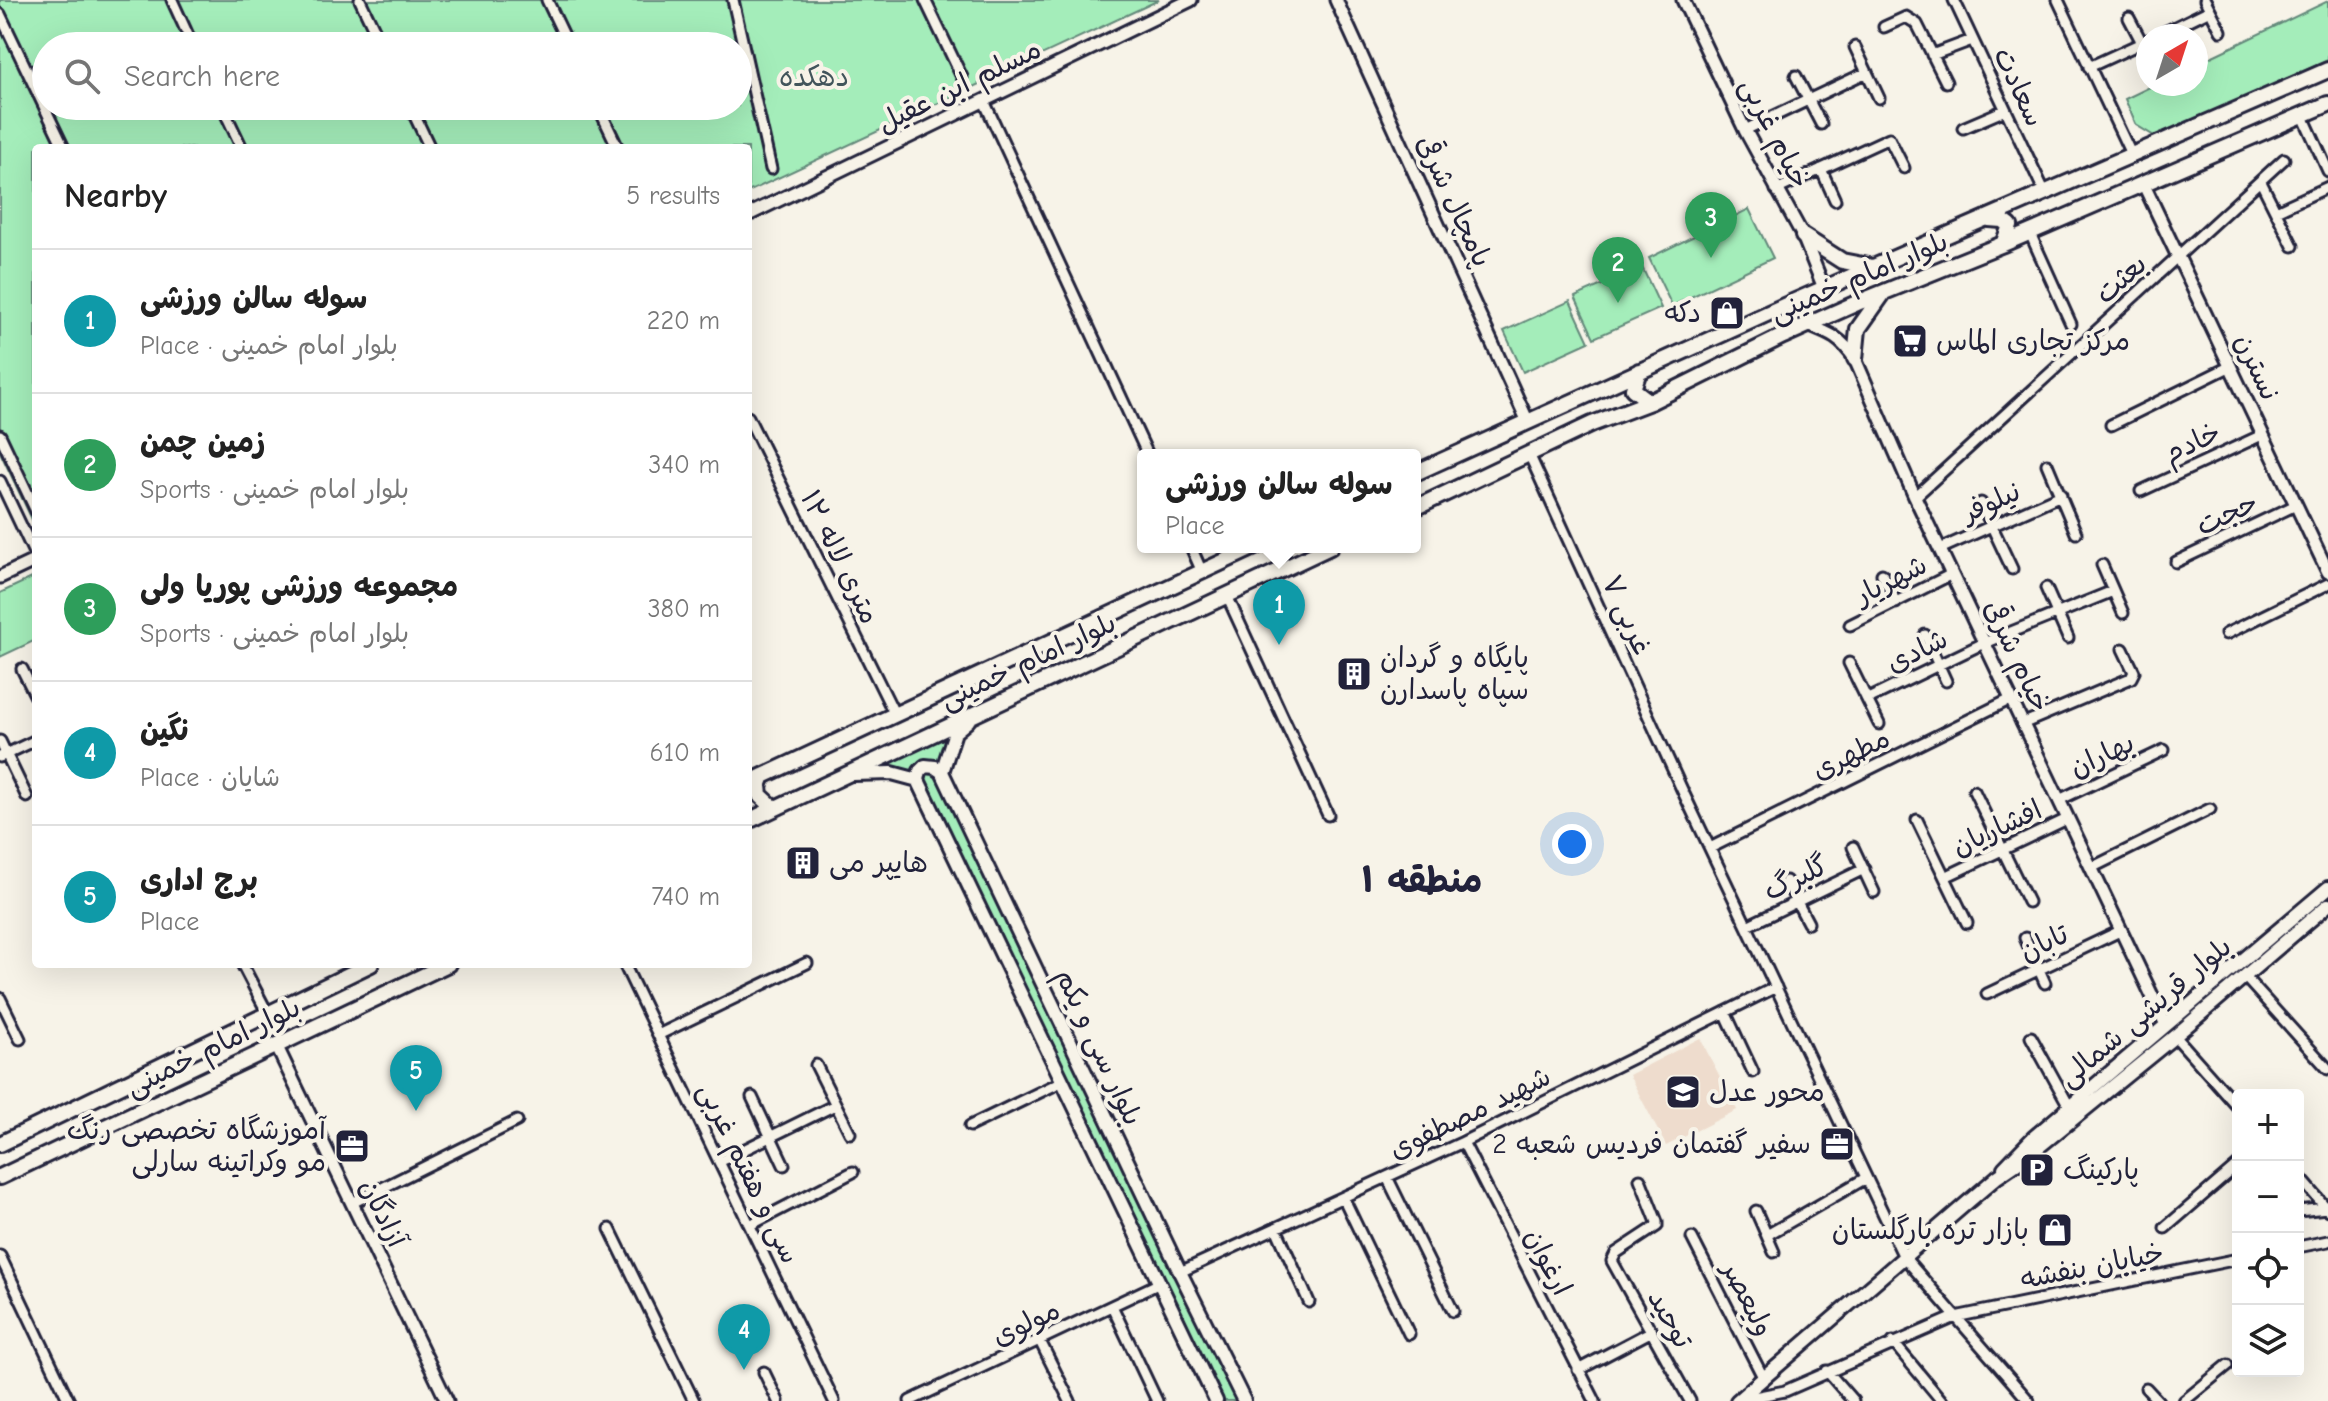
<!DOCTYPE html>
<meta charset="utf-8">
<style>
:root{--surface:#fff;--page:#f6f6f6;--text:#222;--muted:#767676;--line:#e0e0e0;--accent:#111827}
body{margin:0;font-family:"Comic Neue","Playpen Sans Arabic",sans-serif;background:var(--page);color:var(--text)}
.controls{position:absolute;right:24px;bottom:24px;display:grid;overflow:hidden;border-radius:8px;box-shadow:0 8px 32px #0002}
.controls button{width:72px;height:72px;display:grid;place-items:center;padding:0;border:0;border-bottom:2px solid var(--line);background:var(--surface);color:var(--text);font:40px sans-serif}
.compass{position:absolute;left:2136px;top:24px;width:72px;height:72px;border-radius:50%;background:var(--surface);box-shadow:0 8px 32px #0002;rotate:39deg}
.you{position:absolute;left:1572px;top:844px;width:28px;height:28px;margin:-20px;border:6px solid #fff;border-radius:50%;background:#1a73e8;box-shadow:0 0 0 12px #1a73e833}
.badge{display:grid;place-items:center;width:52px;height:52px;border-radius:50%;background:var(--accent);color:#fff;font-size:26px;font-weight:700}
.pin{position:absolute;translate:-50% -66px;filter:drop-shadow(0 2px 4px #0008)}
.pin::after{content:'';position:absolute;top:42px;width:28px;height:24px;background:inherit;clip-path:polygon(0 0,100% 0,50% 100%)}
.popup{position:absolute;left:1137px;top:449px;width:284px;height:104px;box-sizing:border-box;display:grid;place-content:center;border-radius:8px;background:var(--surface);filter:drop-shadow(0 2px 6px #0005);font-size:26px;white-space:nowrap;color:var(--muted)}
.popup b{font-size:30px;color:var(--text)}
.popup::after{content:'';position:absolute;left:50%;top:100%;margin-left:-16px;border:16px solid transparent;border-top-color:var(--surface)}
.list{margin:0;padding:0;list-style:none}
h2{display:flex;justify-content:space-between;align-items:center;height:104px;margin:0;padding:0 32px;font-size:34px}
h2 small{font-size:26px;font-weight:400;color:var(--muted)}
.list li{display:grid;grid-template-columns:52px 1fr auto;gap:24px;align-items:center;box-sizing:border-box;height:144px;padding:0 32px;border-top:2px solid var(--line)}
.list b{display:block;font-size:30px;white-space:nowrap}
.list p{margin:0;font-size:26px;white-space:nowrap;color:var(--muted)}
.list em{font-size:26px;font-style:normal;color:var(--muted)}
.icon{flex:none;width:44px;height:44px;fill:none;stroke:currentColor;stroke-width:2;stroke-linecap:round;stroke-linejoin:round}
.map{position:relative;flex:none;width:2328px;height:1401px;overflow:hidden}
.search{position:absolute;background:var(--surface);box-shadow:0 8px 32px #0002;left:32px;top:32px;width:720px;height:88px;display:flex;align-items:center;gap:20px;box-sizing:border-box;padding:0 28px;border-radius:44px;color:var(--muted);font-size:30px}
.panel{position:absolute;background:var(--surface);box-shadow:0 8px 32px #0002;left:32px;top:144px;width:720px;height:824px;border-radius:8px}
.map>svg:first-child{display:block}
</style>
<div class="map">
<svg width="2328" height="1401" viewBox="0 0 2328 1401">
<rect width="100%" height="100%" fill="#f7f3e8"/>
<filter id="ink" filterUnits="userSpaceOnUse"><feTurbulence type="fractalNoise" baseFrequency=".0125" numOctaves="2"/><feDisplacementMap in="SourceGraphic" scale="16" xChannelSelector="R" yChannelSelector="G"/><feConvolveMatrix kernelMatrix="1 2 1 2 8 2 1 2 1" color-interpolation-filters="sRGB"/></filter>
<g filter="url(#ink)">
<path fill="#eedccd" d="M1700,1038L1737,1110L1666,1146L1629,1075Z"/>
<path fill="#a4edba" stroke="#63887a" stroke-width="2" fill-rule="evenodd" d="M0,0H1159L748,192V148H36V528L0,452ZM46,46H738V106H46Z
M2328,1V60L2156,137L2136,125L2125,99L2156,84H2196V64Z
M1749,209L1773,258L1672,306L1649,258Z
M1642,267L1661,308L1594,338L1575,297Z
M1570,301L1589,342L1523,372L1504,331Z
M34,577L36,640L0,657V593Z
M953,729L940,766L915,774L868,768Z
M926,769L939,774L1241,1401H1219L922,779Z"/>
<g fill="none" stroke-linecap="round" stroke-linejoin="round">
<defs>
<path id="minor" d="M172,0L193,46
M360,0L382,46
M547,0L569,46
M733,0L771,169
M925,0L962,77
M1954,0L2045,193
M2058,0L2132,156
M2205,0L2221,31
M0,14L64,148
M2129,18L2148,54
M1884,27L1906,17L1917,24L1946,82
M2157,36L2210,10
M1855,47L1879,98
M1932,55L1972,40
M2089,67L2148,40
M1796,76L1821,124
M984,101L1148,455
M222,106L242,148
M410,106L430,148
M598,106L618,148
M2303,116L2328,171
M1963,128L2005,110
M1745,130L1867,72
M1821,169L1835,200
M2261,182L2293,246
M1776,190L1889,138L1904,168
M2276,211L2328,187
M2029,231L2071,324
M748,417L895,715
M2111,425L2231,366
M0,435L36,511
M1529,454L1684,794L1904,1257L2029,1401
M2047,464L2076,533
M0,481L36,557
M2141,491L2262,435
M1915,497L2284,159
M1981,503L2012,569
M1191,547L1202,572
M1940,549L2061,495
M2176,562L2296,505
M2102,565L2123,613
M1882,574L1896,603
M2046,588L2068,638
M1227,596L1328,815
M1850,625L1952,574
M2226,634L2328,584
M1925,635L1946,681
M1849,663L1879,724
M22,669L36,697
M1868,699L1984,643L2113,591
M2022,724L2131,678L2134,672L2123,649
M0,741L27,797
M0,757L36,740
M1974,791L2028,902
M2059,800L2164,750
M1917,820L1967,923
M1853,847L1874,892
M1710,848L2011,699
M2091,868L2210,809
M1945,877L2067,819
M1786,881L1808,923
M1747,926L1864,869
M2025,938L2045,983
M242,964L268,1014
M624,964L834,1401
M2245,977L2328,1069
M1987,994L2120,931
M0,998L20,1039
M1725,1012L1753,1072
M658,1035L807,963
M2175,1036L2238,1107
M2031,1037L2069,1106
M816,1065L850,1133
M752,1097L784,1165
M970,1126L1063,1081
M1463,1142L1595,1401
M719,1162L835,1105
M2298,1175L2328,1210
M1387,1177L1453,1311
M1640,1179L1657,1222V1226L1616,1253L1612,1261L1690,1401
M1343,1197L1409,1334
M352,1203L517,1121
M1756,1211L1774,1252
M2298,1211L2327,1208
M750,1225L853,1172
M1276,1228L1309,1302
M2165,1228L2238,1165
M610,1229L694,1401
M1767,1235L1866,1178
M1692,1238L1764,1379
M2298,1247L2328,1241
M0,1256L69,1401
M1180,1272L1463,1142L1776,987
M1112,1306L1157,1401
M1040,1341L1070,1401
M1893,1342L1942,1401
M1578,1370L1652,1331
M1827,1371L1853,1401
M764,1372L778,1401
M2146,1388L2158,1401
M1739,1400L1785,1391L1955,1317L2238,1259
M910,1401L1160,1283
M2184,1401L2228,1365"/>
<path id="tertiary" d="M1336,0L1528,422
M1683,0L1745,130L1803,236L1824,288
M2143,183L2328,572
M748,215L1191,0
M1808,325C1831,334 1841,338 1855,359L1915,497L2166,1025
M0,577L36,560
M276,1045L447,1401"/>
<path id="secondary" d="M968,721L955,732L942,772L1180,1272L1244,1401
M853,774L892,773L918,780L1216,1401
M918,780L920,771L925,766L935,767L942,772
M2004,1168L2034,1137L2328,888
M1737,1401L1997,1177L2025,1158L2175,1036L2328,905"/>
<path id="primary" d="M1989,219L2002,220L2010,226L2003,244
M1803,236L1842,261L1873,267
M1855,359L1858,329L1882,295
M1639,371L1633,389L1650,402
M1415,473L1795,301L2328,70
M1415,508L1592,424L1650,402L1783,336L1857,303L2003,244L2328,104
M763,776L759,786L760,795L774,808
M748,783L1255,547
M748,821L1330,547
M0,1144L371,964
M0,1177L448,964"/>
</defs>
<use href="#minor" stroke="#22223b" stroke-width="15"/>
<use href="#tertiary" stroke="#22223b" stroke-width="17"/>
<use href="#secondary" stroke="#22223b" stroke-width="18"/>
<use href="#primary" stroke="#22223b" stroke-width="20"/>
<use href="#minor" stroke="#f7f3e8" stroke-width="9"/>
<use href="#tertiary" stroke="#f7f3e8" stroke-width="11"/>
<use href="#secondary" stroke="#f7f3e8" stroke-width="12"/>
<use href="#primary" stroke="#f7f3e8" stroke-width="14"/>
</g>
</g>
<defs>
<symbol id="shop-square" viewBox="-11 -11 22 22"><rect x="-9" y="-9" width="18" height="18" rx="4" fill="#22223b" stroke="#f7f3e8"/><path d="M-5-2.5h2.3a2.7 3.5 0 0 1 5.4 0H5L5.5 6h-11ZM-1.5-2.5h3a1.5 2.3 0 0 0-3 0Z" fill="#fff"/></symbol>
<symbol id="supermarket-square" viewBox="-11 -11 22 22"><rect x="-9" y="-9" width="18" height="18" rx="4" fill="#22223b" stroke="#f7f3e8"/><path d="M-6-5.5h2.5l.6 2H6L4.5 2H-2.5L-4.4-4H-6ZM-1.5 3.2a1.3 1.3 0 1 0 .1 0ZM3 3.2a1.3 1.3 0 1 0 .1 0Z" fill="#fff"/></symbol>
<symbol id="building-square" viewBox="-11 -11 22 22"><rect x="-9" y="-9" width="18" height="18" rx="4" fill="#22223b" stroke="#f7f3e8"/><path d="M-4-6H4V6H1V3H-1V6H-4ZM-2.5-4.3h1.7v1.8h-1.7ZM.8-4.3h1.7v1.8H.8ZM-2.5-1h1.7V.8h-1.7ZM.8-1h1.7V.8H.8Z" fill="#fff"/></symbol>
<symbol id="school-square" viewBox="-11 -11 22 22"><rect x="-9" y="-9" width="18" height="18" rx="4" fill="#22223b" stroke="#f7f3e8"/><path d="M0-5L7-2L0 1L-7-2ZM-4 1L0 2.5L4 1V4Q0 6-4 4Z" fill="#fff"/></symbol>
<symbol id="office-square" viewBox="-11 -11 22 22"><rect x="-9" y="-9" width="18" height="18" rx="4" fill="#22223b" stroke="#f7f3e8"/><path d="M-6-3h4V-5.5h4V-3h4V5H-6ZM-1-4.5V-3h2v-1.5ZM-6 0V1H6V0Z" fill="#fff"/></symbol>
<symbol id="parking-square" viewBox="-11 -11 22 22"><rect x="-9" y="-9" width="18" height="18" rx="4" fill="#22223b" stroke="#f7f3e8"/><path d="M-3.5-5.5H1a3.5 3.5 0 0 1 0 7H-1V5.5H-3.5ZM-1-3.4V-.6H.8a1.4 1.4 0 0 0 0-2.8Z" fill="#fff"/></symbol>
</defs>
<g fill-rule="evenodd">
<use href="#shop-square" x="1707" y="293" width="40" height="40"/>
<use href="#supermarket-square" x="1890" y="321" width="40" height="40"/>
<use href="#building-square" x="1334" y="654" width="40" height="40"/>
<use href="#building-square" x="783" y="843" width="40" height="40"/>
<use href="#school-square" x="1663" y="1072" width="40" height="40"/>
<use href="#office-square" x="1817" y="1124" width="40" height="40"/>
<use href="#office-square" x="332" y="1126" width="40" height="40"/>
<use href="#parking-square" x="2017" y="1150" width="40" height="40"/>
<use href="#shop-square" x="2035" y="1210" width="40" height="40"/>
</g>
<g text-anchor="middle" dominant-baseline="central" stroke-width="8" stroke-linejoin="round" paint-order="stroke">
<g font-size="28" fill="#42555b" stroke="#f7f3e8">
<text x="814" y="77">دهکده</text>
</g>
<g font-size="28" fill="#22223b" stroke="#f7f3e8">
<text transform="translate(959 86) rotate(-26)">مسلم ابن عقیل</text>
<text transform="translate(2019 87) rotate(65)">سعادت</text>
<text transform="translate(1775 133) rotate(63)">خیام غربی</text>
<text transform="translate(1454 201) rotate(65)">پامچال شرقی</text>
<text transform="translate(1859 277) rotate(-23)">بلوار امام خمینی</text>
<text transform="translate(2121 279) rotate(-42)">بعثت</text>
<text transform="translate(2257 367) rotate(65)">نسترن</text>
<text transform="translate(2192 443) rotate(-25)">خادم</text>
<text transform="translate(1991 502) rotate(-24)">نیلوفر</text>
<text transform="translate(2227 514) rotate(-25)">حجت</text>
<text transform="translate(840 557) rotate(64)">۱۲ متری لاله</text>
<text transform="translate(1891 580) rotate(-27)">شهریار</text>
<text transform="translate(1627 615) rotate(66)">۷ غربی</text>
<text transform="translate(1917 651) rotate(-26)">شادی</text>
<text transform="translate(2017 656) rotate(65)">خیام شرقی</text>
<text transform="translate(1028 661) rotate(-25)">بلوار امام خمینی</text>
<text transform="translate(1851 754) rotate(-26)">مطهری</text>
<text transform="translate(2102 755) rotate(-25)">بهاران</text>
<text transform="translate(1997 828) rotate(-25)">افشاریان</text>
<text transform="translate(1796 878) rotate(-26)">گلبرگ</text>
<text transform="translate(2044 943) rotate(-25)">تابان</text>
<text transform="translate(2145 1012) rotate(-40)">بلوار قریشی شمالی</text>
<text transform="translate(213 1047) rotate(-26)">بلوار امام خمینی</text>
<text transform="translate(1099 1047) rotate(65)">بلوار سی و یکم</text>
<text transform="translate(1470 1113) rotate(-26)">شهید مصطفوی</text>
<text transform="translate(749 1173) rotate(64)">سی و هفتم غربی</text>
<text transform="translate(383 1213) rotate(64)">آزادگان</text>
<text transform="translate(1548 1262) rotate(63)">ارغوان</text>
<text transform="translate(2092 1266) rotate(-11)">خیابان بنفشه</text>
<text transform="translate(1748 1299) rotate(63)">ولیعصر</text>
<text transform="translate(1670 1319) rotate(61)">توحید</text>
<text transform="translate(1026 1323) rotate(-25)">مولوی</text>
</g>
<g font-size="28" fill="#22223b" stroke="#f7f3e8" text-anchor="start">
<text x="1701" y="313" text-anchor="end">دکه</text>
<text x="1936" y="341">مرکز تجاری الماس</text>
<text x="1380" y="658">پایگاه و گردان<tspan x="1380" dy="32">سپاه پاسدارن</tspan></text>
<text x="829" y="863">هایپر می</text>
<text x="1709" y="1092">محور عدل</text>
<text x="326" y="1130" text-anchor="end">آموزشگاه تخصصی رنگ<tspan x="326" dy="32">مو وکراتینه سارلی</tspan></text>
<text x="1811" y="1144" text-anchor="end">سفیر گفتمان فردیس شعبه 2</text>
<text x="2063" y="1170">پارکینگ</text>
<text x="2029" y="1230" text-anchor="end">بازار تره بارگلستان</text>
</g>
<g font-size="36" font-weight="bold" fill="#22223b" stroke="#f7f3e8">
<text x="1422" y="880">منطقه ۱</text>
</g>
</g>
</svg>
<div class="controls">
<button>+</button>
<button>−</button>
<button><svg class="icon" aria-label="locate" viewBox="0 0 24 24"><circle cx="12" cy="12" r="6"/><path d="M12 2v4M12 18v4M2 12h4M18 12h4"/></svg></button>
<button><svg class="icon" aria-label="layers" viewBox="0 0 24 24"><path d="M12 4l9 5-9 5-9-5zM3 14l9 5 9-5"/></svg></button>
</div>
<svg class="compass" viewBox="-18 -18 36 36"><path d="M0-13l5 13h-10z" fill="#e53935"/><path d="M0 13l5-13h-10z" fill="#767676"/></svg>
<div class="you"></div>
<div class="pin badge" style="left:1279px;top:645px;background:#0f9aa8">1</div>
<div class="popup"><b>سوله سالن ورزشی</b>Place</div>
<div class="pin badge" style="left:1618px;top:303px;background:#2e9e5b">2</div>
<div class="pin badge" style="left:1711px;top:258px;background:#2e9e5b">3</div>
<div class="pin badge" style="left:744px;top:1370px;background:#0f9aa8">4</div>
<div class="pin badge" style="left:416px;top:1111px;background:#0f9aa8">5</div>
<div class="search"><svg class="icon" aria-label="search" viewBox="0 0 24 24"><circle cx="10" cy="10" r="6"/><path d="M15 15l6 6"/></svg>Search here</div>
<section class="panel">
<h2>Nearby<small>5 results</small></h2>
<ul class="list">
<li><span class="badge" style="background:#0f9aa8">1</span><div><b>سوله سالن ورزشی</b><p>Place · بلوار امام خمینی</p></div><em>220 m</em></li>
<li><span class="badge" style="background:#2e9e5b">2</span><div><b>زمین چمن</b><p>Sports · بلوار امام خمینی</p></div><em>340 m</em></li>
<li><span class="badge" style="background:#2e9e5b">3</span><div><b>مجموعه ورزشی پوریا ولی</b><p>Sports · بلوار امام خمینی</p></div><em>380 m</em></li>
<li><span class="badge" style="background:#0f9aa8">4</span><div><b>نگین</b><p>Place · شایان</p></div><em>610 m</em></li>
<li><span class="badge" style="background:#0f9aa8">5</span><div><b>برج اداری</b><p>Place</p></div><em>740 m</em></li>
</ul>
</section>
</div>
